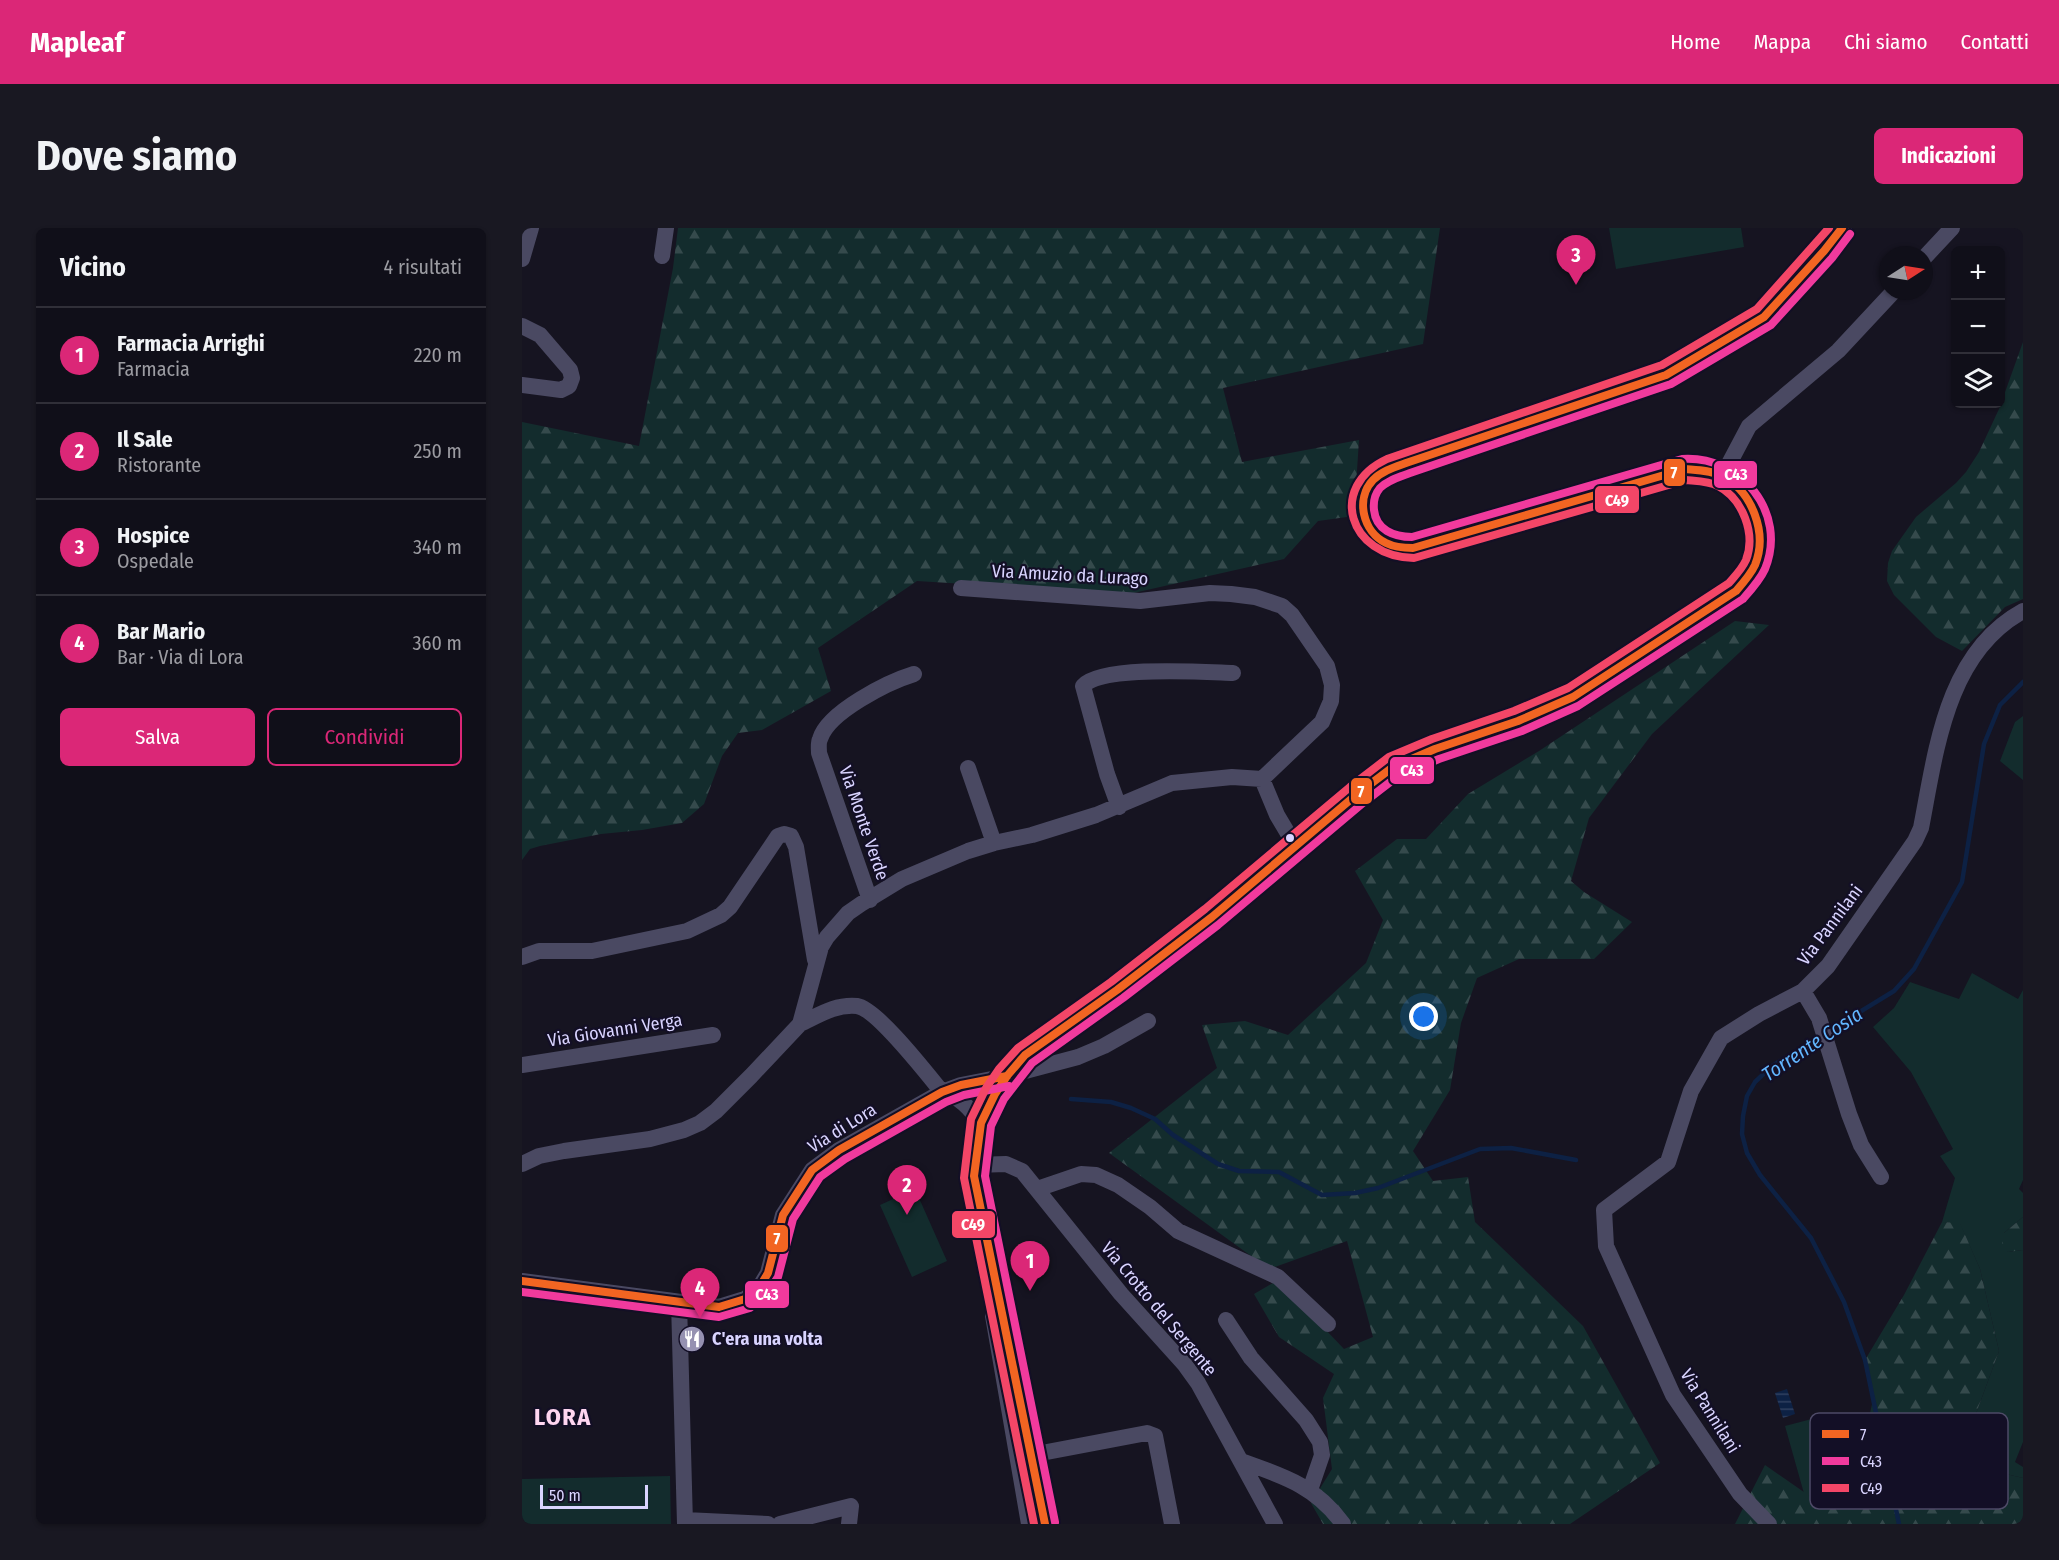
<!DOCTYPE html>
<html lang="it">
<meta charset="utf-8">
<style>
:root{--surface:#100f19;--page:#191822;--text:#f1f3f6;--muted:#9c9ca2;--line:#302f38;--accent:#db2777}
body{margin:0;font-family:"Fira Sans Condensed",sans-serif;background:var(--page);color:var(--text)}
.controls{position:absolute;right:18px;top:18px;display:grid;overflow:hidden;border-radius:9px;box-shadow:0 2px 4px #0004}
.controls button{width:54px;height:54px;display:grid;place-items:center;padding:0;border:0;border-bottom:2px solid var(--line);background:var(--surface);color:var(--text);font:30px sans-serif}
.compass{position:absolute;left:1357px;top:18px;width:54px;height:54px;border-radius:50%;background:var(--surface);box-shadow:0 2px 4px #0004;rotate:78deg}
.scale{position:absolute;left:18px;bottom:15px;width:108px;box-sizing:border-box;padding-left:6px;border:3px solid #d9d4ff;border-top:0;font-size:16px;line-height:21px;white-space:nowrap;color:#d9d4ff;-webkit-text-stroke:4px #130f26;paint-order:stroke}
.you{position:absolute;left:902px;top:789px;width:21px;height:21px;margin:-15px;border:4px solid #fff;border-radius:50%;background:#1a73e8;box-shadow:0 0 0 9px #1a73e833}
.badge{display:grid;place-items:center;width:39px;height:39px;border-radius:50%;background:var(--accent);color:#fff;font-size:20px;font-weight:700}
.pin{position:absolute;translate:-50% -50px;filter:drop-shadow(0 2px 3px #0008)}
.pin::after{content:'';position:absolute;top:32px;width:21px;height:18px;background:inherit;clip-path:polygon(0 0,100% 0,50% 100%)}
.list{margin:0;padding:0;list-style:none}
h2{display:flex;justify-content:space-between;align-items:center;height:78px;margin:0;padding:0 24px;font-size:26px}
h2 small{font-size:20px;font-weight:400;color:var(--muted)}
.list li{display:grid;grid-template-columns:39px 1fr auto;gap:18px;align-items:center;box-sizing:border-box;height:96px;padding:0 24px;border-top:2px solid var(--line)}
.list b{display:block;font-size:22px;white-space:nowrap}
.list p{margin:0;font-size:20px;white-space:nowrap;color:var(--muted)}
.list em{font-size:20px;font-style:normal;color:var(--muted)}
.actions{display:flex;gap:12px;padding:18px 24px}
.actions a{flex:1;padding:14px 0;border:2px solid var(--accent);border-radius:9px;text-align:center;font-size:21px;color:var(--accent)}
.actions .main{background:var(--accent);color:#fff}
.icon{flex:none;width:33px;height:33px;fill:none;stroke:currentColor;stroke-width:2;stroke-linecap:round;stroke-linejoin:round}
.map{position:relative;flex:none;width:1501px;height:1296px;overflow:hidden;border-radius:9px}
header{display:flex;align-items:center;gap:36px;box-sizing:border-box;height:84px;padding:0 30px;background:var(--accent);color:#fff}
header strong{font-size:28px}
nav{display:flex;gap:33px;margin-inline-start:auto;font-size:21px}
.intro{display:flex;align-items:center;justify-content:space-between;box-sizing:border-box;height:144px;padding:0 36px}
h1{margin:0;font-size:42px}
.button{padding:15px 27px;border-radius:9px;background:var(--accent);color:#fff;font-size:21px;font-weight:700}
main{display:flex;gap:36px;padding:0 36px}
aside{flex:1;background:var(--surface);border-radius:9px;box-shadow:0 2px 4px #0004}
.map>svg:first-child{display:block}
</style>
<header>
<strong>Mapleaf</strong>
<nav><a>Home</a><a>Mappa</a><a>Chi siamo</a><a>Contatti</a></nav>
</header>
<div class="intro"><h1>Dove siamo</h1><a class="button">Indicazioni</a></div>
<main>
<aside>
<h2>Vicino<small>4 risultati</small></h2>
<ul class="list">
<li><span class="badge">1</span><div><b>Farmacia Arrighi</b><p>Farmacia</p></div><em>220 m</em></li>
<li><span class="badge">2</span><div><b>Il Sale</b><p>Ristorante</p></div><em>250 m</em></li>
<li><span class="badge">3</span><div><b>Hospice</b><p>Ospedale</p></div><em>340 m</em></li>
<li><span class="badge">4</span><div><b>Bar Mario</b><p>Bar · Via di Lora</p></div><em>360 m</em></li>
</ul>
<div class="actions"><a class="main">Salva</a><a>Condividi</a></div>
</aside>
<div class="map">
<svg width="1501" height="1296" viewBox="0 0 1501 1296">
<defs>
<pattern id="forest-firs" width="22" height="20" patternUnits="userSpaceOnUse" patternTransform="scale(1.5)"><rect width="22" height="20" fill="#132c2d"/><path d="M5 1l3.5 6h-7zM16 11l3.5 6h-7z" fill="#354a4c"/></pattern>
<pattern id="water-rules" width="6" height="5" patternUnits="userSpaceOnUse" patternTransform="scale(1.5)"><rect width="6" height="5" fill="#0d2144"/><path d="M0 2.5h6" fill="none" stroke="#304060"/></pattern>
</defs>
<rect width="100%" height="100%" fill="#161421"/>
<path fill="#132c2d" d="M1087,0H1219L1222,19L1094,41Z
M1501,488V552L1478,533L1493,494Z
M1450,745L1496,771L1501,762V952L1497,961L1501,965V989L1482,1005L1486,1024L1501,1022V1214L1493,1234L1501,1239V1250L1458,1240L1448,1232L1452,1191L1477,1123L1458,1041L1438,996L1420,994L1433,950L1418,928L1431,921L1389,844L1351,799L1372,780L1388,754L1437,771Z
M393,961L425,1033L390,1049L358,977Z
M1301,1188L1320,1258L1283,1269L1263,1198Z
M148,1248L149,1296H0V1251Z"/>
<path fill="url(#forest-firs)" d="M156,0H918L901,116L701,160L720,234L837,212L832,288L796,293L762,331L607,366L395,353L296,420L309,463L240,502L216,505L200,528L182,576L160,595L120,602L79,606L18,618L8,621L0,632V194L117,218L151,40Z
M1501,114V371L1483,379L1440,423L1414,409L1372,367L1365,353L1366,335L1370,323L1394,289L1434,255L1444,244L1457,224L1477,181Z
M1213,393L1247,397L1130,506L1067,590L1049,653L1062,664L1110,694L1072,731H997L955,750L939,795L928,862L891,923L911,953L946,949L953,994L1061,1098L1138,1235L1048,1296H801L789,1275L810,1241L801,1170L812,1146L757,1109L732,1066L756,1052L822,1121L851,1109L825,1013L747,1041L587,925L695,840L680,797L723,793L766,807L844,735L861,692L833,643L875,611H904L946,566L1017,523Z
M1501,989V1022L1486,1024L1480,1016L1482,1005Z
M1420,994L1438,995L1458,1041L1477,1123L1452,1191L1448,1232L1458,1240L1501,1250V1296H1213L1243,1237L1299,1276L1332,1259L1352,1167L1343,1132L1382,1067Z"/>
<path fill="url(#water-rules)" d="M1265,1161L1273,1186L1261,1190L1253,1165Z"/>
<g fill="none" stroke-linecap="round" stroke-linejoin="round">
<path stroke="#0d2144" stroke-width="4.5" d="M1305,804L1372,763L1392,741L1440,654L1462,516L1478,477L1501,454
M1298,809L1250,838L1233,854L1225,868L1221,888L1220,906L1225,925L1238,947L1289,1010L1322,1074L1343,1132L1377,1296
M549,871L589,874L609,880L633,891L651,907L696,936L717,943L757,944L800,967L833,965L856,960L958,921L989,920L1054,932"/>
<path stroke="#4a4962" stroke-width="16" d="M140,28L144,0
M1402,30L1430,0
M0,31L9,0
M0,98L18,107L48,142L50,150L47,158L39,162L0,157
M1200,249L1227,198L1316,123L1372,63
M439,360L618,373L688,365L709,366L733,369L760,378L770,387L805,438L810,457L809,473L800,494L740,551
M446,540L472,615
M597,579L585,546L561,458C580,437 681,444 711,445
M348,672L297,525C297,521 296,515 298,511C306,484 366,454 392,446
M0,729L17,723H70L165,703L199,687L208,679L256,608L262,606L269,608L274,619L293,732
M1281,763L1297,790L1327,886L1339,917L1359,949
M278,796C297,787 313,776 335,778C355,781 406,847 420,864C439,869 448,881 459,895
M0,837L191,807
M0,936L17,928L42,923L128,911L162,902L178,895L194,883L229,848L278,796L299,719L305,709L326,685L339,676L380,651L446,623L472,615L510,607L574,587L650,555L710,549L740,551L755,587L774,619
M453,937L484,936L500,943L599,1066L663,1137L676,1155L753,1296
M515,961L559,946L574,947L596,957L628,979L656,1003L756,1049L806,1096
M0,1053L197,1079L223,1071L237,1060L246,1045L261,987L290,942L317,922L420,864L439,857L485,848L556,829L582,818L626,793
M157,1074L163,1296
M480,1081L471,1088L507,1296
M704,1092L729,1130L784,1192L798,1214L800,1227L788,1262
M509,1227L625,1205L633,1208L650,1296
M719,1233C761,1248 794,1258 821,1296
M163,1292L246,1296
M258,1296L329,1278L327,1296
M1247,1296L1218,1266L1151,1167L1084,1018L1082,982L1146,934L1169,863L1199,810L1237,786L1281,763L1306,738L1393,613L1399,600C1414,523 1424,425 1501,383"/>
<path stroke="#5e5373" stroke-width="20" d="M523,1296L474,1053L456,974L452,948L459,895L473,866L485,848L503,827L595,762L690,689L834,567L871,539L913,521L996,493L1051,469L1214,363C1221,355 1228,347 1233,337C1246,306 1230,263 1200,248C1188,243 1176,242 1163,241L891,320C865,321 841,307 841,278C841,270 843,262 848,256C857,244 871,240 884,235L1144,147L1242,89L1302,23L1320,0"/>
<defs>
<path id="bus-1" d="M0,1053L197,1079L223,1071L237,1060L246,1045L261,987L290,942L317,922L420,864L439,857L485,848
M523,1296L452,948L459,895L473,866L485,848L503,827L595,762L690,689L834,567L871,539L913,521L996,493L1051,469L1214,363C1221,355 1229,346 1233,337C1246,305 1230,263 1200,248C1189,242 1175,242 1163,241L891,320C882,320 872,319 864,315C841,304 833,271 851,252C860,243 873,239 884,235L1144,147L1242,89L1302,23L1320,0"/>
<path id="bus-2" d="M0,1064L197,1089L228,1080L245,1066L256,1049L271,991L298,949L323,931L424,874L442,867L487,858
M533,1294L463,948L469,898L482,871L510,835L601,770L696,697L841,575L876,548L917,531L1000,503L1056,478L1221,371C1229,362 1238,352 1243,341C1266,285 1219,227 1160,231L890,309C872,309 854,302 852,282C851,273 853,266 858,260C866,252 877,249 888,245L1149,156L1249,97L1310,30L1328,6"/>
<path id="bus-3" d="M512,1296L442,950L449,891L464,860L477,841L496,820L589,754L683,681L828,559L867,529L910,511L992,483L1046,460L1207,355C1213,348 1220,341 1224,332C1234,306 1221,271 1196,258C1187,253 1175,253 1164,252L892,330C827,329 805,259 865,231L1140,137L1235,81L1307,0"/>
</defs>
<use href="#bus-1" stroke="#130f26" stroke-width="12"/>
<use href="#bus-2" stroke="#130f26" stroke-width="12"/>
<use href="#bus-3" stroke="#130f26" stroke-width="12"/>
<use href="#bus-1" stroke="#f26522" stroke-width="8"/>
<use href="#bus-2" stroke="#f13a9d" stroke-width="8"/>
<use href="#bus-3" stroke="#f34667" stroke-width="8"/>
</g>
<defs>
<symbol id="restaurant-disc" viewBox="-11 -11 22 22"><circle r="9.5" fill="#9591b1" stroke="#130f26"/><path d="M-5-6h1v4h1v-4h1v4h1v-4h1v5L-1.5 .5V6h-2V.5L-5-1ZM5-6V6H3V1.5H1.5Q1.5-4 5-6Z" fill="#fff"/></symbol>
</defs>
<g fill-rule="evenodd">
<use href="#restaurant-disc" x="155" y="1096" width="30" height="30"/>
</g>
<circle fill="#d9d4ff" stroke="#130f26" stroke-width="2" cx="768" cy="610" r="5"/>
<g text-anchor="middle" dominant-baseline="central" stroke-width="4.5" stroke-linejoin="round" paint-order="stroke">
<g font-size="18" fill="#d9d4ff" stroke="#130f26">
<text transform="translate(548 347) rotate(3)">Via Amuzio da Lurago</text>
<text transform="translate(342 595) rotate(71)">Via Monte Verde</text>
<text transform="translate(1308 697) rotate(-53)">Via Pannilani</text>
<text transform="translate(93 802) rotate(-9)">Via Giovanni Verga</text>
<text transform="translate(320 900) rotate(-32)">Via di Lora</text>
<text transform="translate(637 1081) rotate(50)">Via Crotto del Sergente</text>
<text transform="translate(1188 1183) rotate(58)">Via Pannilani</text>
</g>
<g font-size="18" font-weight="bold" fill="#d9d4ff" stroke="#130f26" text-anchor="start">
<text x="190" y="1111">C'era una volta</text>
</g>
<g font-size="20" font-style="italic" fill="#62b6ff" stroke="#130f26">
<text transform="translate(1290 816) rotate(-34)">Torrente Cosia</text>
</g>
<g font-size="24" font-weight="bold" letter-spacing="1.5" fill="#ffd6f0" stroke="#130f26">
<text x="41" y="1189">LORA</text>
</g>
</g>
<rect x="1288" y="1185" width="198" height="96" rx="9" fill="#130f26" stroke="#4e4a67" stroke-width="1.5"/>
<rect x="1300" y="1202" width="27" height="8" fill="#f26522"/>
<rect x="1300" y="1229" width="27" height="8" fill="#f13a9d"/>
<rect x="1300" y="1256" width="27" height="8" fill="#f34667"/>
<g font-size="16" fill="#d9d4ff">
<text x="1338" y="1212">7</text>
<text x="1338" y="1239">C43</text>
<text x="1338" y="1266">C49</text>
</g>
<g stroke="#130f26" stroke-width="2">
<rect x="1141" y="230" width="23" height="29" rx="6" fill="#f26522"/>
<rect x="1191" y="232" width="45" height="29" rx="6" fill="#f13a9d"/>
<rect x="1072" y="257" width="46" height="29" rx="6" fill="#f34667"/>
<rect x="867" y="528" width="46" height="29" rx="6" fill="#f13a9d"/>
<rect x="828" y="549" width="23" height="28" rx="6" fill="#f26522"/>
<rect x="429" y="982" width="45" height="29" rx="6" fill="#f34667"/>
<rect x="243" y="996" width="24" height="29" rx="6" fill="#f26522"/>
<rect x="222" y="1052" width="46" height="29" rx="6" fill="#f13a9d"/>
</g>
<g font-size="16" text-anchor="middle" font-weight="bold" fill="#fff">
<text x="1152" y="250">7</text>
<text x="1214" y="252">C43</text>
<text x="1095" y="278">C49</text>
<text x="890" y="548">C43</text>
<text x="839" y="569">7</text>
<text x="451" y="1002">C49</text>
<text x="255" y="1016">7</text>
<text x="245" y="1072">C43</text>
</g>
</svg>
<div class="controls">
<button>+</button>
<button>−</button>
<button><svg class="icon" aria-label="layers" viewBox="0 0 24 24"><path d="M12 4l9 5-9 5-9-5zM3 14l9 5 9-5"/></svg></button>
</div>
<svg class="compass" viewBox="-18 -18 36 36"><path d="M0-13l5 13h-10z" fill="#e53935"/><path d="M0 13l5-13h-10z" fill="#9c9ca2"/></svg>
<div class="scale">50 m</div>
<div class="you"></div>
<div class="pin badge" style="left:508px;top:1063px">1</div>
<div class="pin badge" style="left:385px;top:987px">2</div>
<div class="pin badge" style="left:1054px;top:57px">3</div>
<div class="pin badge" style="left:178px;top:1090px">4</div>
</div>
</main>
